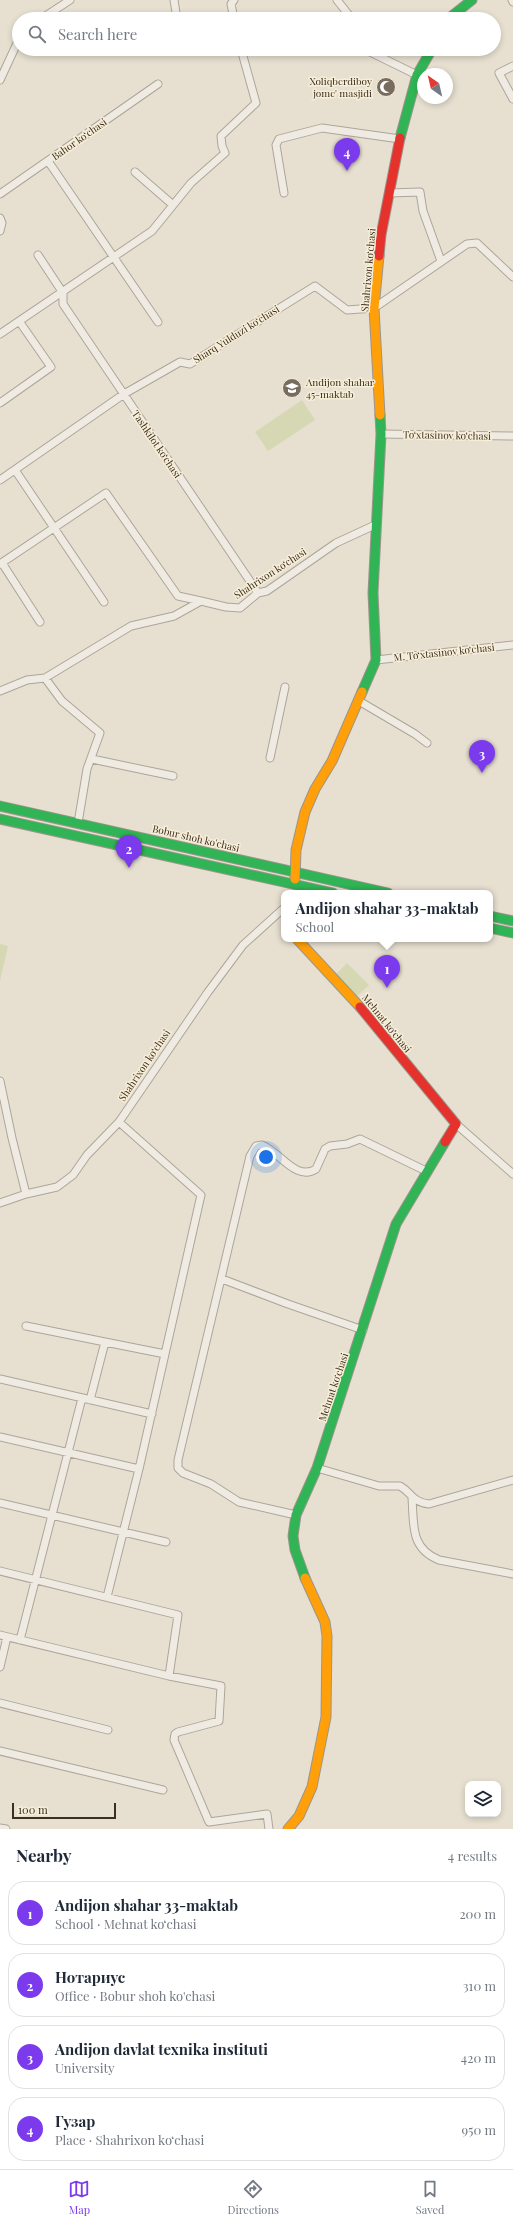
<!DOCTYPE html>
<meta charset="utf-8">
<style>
:root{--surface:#fff;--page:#f6f6f7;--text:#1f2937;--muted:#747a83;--line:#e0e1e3;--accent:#7c3aed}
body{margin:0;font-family:"Playfair Display",serif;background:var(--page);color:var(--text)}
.controls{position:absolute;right:12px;bottom:12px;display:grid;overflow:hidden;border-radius:8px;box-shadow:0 2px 6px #0003}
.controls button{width:36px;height:36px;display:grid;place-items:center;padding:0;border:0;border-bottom:1px solid var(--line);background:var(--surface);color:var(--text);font:20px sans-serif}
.compass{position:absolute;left:417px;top:68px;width:36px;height:36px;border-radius:50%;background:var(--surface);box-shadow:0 2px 6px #0003;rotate:326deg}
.scale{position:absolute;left:12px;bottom:10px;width:104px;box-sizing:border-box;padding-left:4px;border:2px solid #3d2e20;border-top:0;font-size:11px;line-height:14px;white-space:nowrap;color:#3d2e20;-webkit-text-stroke:3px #f7eed8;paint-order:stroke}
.you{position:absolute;left:266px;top:1157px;width:14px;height:14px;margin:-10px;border:3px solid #fff;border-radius:50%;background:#1a73e8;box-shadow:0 0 0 6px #1a73e833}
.badge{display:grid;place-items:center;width:26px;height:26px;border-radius:50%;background:var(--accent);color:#fff;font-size:13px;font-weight:700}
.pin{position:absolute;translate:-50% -33px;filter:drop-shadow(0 1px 2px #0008)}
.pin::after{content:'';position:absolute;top:21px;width:14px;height:12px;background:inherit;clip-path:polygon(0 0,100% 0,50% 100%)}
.popup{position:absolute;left:281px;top:890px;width:212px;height:52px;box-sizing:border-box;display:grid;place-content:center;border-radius:8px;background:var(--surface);filter:drop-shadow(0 1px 3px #0005);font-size:13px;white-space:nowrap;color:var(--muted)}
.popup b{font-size:15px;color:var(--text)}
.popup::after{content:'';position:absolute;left:50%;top:100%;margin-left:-8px;border:8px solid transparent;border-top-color:var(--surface)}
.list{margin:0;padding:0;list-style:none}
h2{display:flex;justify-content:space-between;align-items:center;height:52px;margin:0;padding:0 16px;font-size:17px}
h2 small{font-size:13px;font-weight:400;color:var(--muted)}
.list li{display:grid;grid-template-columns:26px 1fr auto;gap:12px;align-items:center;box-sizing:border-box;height:64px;margin:0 8px 8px;padding:0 8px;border:1px solid var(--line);border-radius:16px}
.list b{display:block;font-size:15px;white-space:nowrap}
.list p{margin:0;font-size:13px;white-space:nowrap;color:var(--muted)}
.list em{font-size:13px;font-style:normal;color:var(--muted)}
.icon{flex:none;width:22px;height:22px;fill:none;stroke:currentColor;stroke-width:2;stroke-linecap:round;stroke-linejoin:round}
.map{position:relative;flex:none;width:513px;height:1829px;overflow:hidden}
.search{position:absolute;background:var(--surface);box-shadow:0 2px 6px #0003;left:12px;right:12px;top:12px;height:44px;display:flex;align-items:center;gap:10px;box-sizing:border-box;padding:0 14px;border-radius:22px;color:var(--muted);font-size:15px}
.sheet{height:340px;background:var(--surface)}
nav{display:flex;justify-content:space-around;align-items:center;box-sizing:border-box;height:56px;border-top:1px solid var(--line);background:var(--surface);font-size:11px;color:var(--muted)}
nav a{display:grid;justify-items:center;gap:2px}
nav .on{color:var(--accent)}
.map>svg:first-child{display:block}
</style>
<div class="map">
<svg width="513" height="1829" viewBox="0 0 513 1829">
<rect width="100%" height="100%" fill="#e7e0d1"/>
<path fill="#d6d7b3" d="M302,400L315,420L268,451L255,432Z
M0,944L8,946L0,981Z
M347,963L369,985L357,996L336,974Z"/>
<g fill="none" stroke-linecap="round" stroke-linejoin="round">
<defs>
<path id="street" d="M174,0L177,19
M234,0L231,4L234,19
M337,0L352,19
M512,0L513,2
M41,19L70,0
M364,49L417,75
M513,66L499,73L513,99
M0,80L19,39
M48,161L158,322
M135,172L173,205
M284,193L276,145L279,139L322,128L400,139
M389,193L420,192L423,211L441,261
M0,194L158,84
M0,218L2,223L0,231
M38,255L63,293V304L258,593
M0,334L152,231L191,183L225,153L222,146L221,136L256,103L241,49
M0,403L51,367L19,321
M381,434L513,436
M15,470L104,602
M0,480L124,394L180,362L190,364L315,286L347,310L374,308L467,244L477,243L513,277
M2,563L40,622
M0,564L106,493L178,596L201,601
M376,660L513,645
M45,678L62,701L100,733L87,769L78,823
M0,691L27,680L45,678L131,626L174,616L201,601L226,607L240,608L258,593L267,591L336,543L375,525
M359,701L415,734L427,743
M270,758L285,687
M92,759L173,776
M0,1081L12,1138L26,1194
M456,1124L513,1174
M0,1203L26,1194L57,1187L73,1175L87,1155L119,1122L208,992L243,945L284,908
M222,1279L288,1304L363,1330
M26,1326L105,1342
M0,1379L152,1414
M90,1400L105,1342L165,1354
M0,1437L139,1469
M317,1468L379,1486H400C412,1493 412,1502 429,1504L513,1480
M412,1498C414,1525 410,1548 439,1560L513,1574
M0,1503L166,1542
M296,1515L239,1502L211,1484L183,1473L178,1468V1460L250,1156L256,1146L262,1145C279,1151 296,1182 316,1169L325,1149L330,1146L347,1144L360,1139L426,1171
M0,1571L178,1615L169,1676
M107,1597L139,1469L201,1195L119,1122
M0,1635L169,1676L221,1686L219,1721L178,1732L175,1734L174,1740L209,1822L267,1814L269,1829
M20,1640L82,1398
M0,1667L7,1637
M0,1703L108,1730
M0,1751L163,1790
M0,1828L6,1829"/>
<path id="fast" d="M448,19L472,0
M400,138L417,75L432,49
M362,692L376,660L373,593L381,434L380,415
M0,806L388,893
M0,819L333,893
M490,916L513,921
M490,928L513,933
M305,1578L295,1550L293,1536L296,1515L317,1468L396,1224L445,1142"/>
<path id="slow" d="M379,256L374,308L380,415
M295,879L296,850L305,812L315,789L332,761L362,692
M297,939L360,1007
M288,1829L299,1816L312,1787L326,1717L327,1636L325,1622L305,1578"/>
<path id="jam" d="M379,256L381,235L400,138
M360,1007L456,1124L445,1142"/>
</defs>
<use href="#street" stroke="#ada599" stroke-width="9"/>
<use href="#fast" stroke="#9c958a" stroke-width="11"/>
<use href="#slow" stroke="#9c958a" stroke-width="11"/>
<use href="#jam" stroke="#9c958a" stroke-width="11"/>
<use href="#street" stroke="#efebe3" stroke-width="7"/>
<use href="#fast" stroke="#30b455" stroke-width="9"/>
<use href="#slow" stroke="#ff9f0a" stroke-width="9"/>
<use href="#jam" stroke="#e5322d" stroke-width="9"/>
</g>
<defs>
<symbol id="mosque-disc" viewBox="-11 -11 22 22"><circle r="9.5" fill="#786c5e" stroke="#f7eed8"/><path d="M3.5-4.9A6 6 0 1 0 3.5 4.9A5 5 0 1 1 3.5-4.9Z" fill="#fff"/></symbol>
<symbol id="school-disc" viewBox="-11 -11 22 22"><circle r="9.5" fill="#786c5e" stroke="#f7eed8"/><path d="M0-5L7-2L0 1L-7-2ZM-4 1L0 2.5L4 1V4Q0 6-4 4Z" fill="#fff"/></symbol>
</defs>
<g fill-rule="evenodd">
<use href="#mosque-disc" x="375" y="76" width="22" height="22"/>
<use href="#school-disc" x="281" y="377" width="22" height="22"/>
</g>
<g text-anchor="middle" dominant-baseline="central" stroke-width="3" stroke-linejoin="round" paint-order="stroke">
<g font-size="10" fill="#3d2e20" stroke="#f7eed8" text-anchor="end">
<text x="372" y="81">Xoliqberdiboy<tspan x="372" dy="12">jome' masjidi</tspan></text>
<text x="306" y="382" text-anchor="start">Andijon shahar<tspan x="306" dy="12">45-maktab</tspan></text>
</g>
<g font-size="10" fill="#3d2e20" stroke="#f7eed8">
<text transform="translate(79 139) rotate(-35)">Bahor koʻchasi</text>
<text transform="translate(368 270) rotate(-85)">Shahrixon koʻchasi</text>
<text transform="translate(236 334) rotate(-32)">Sharq Yulduzi koʻchasi</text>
<text transform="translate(447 435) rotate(1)">Toʻxtasinov koʻchasi</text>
<text transform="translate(157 444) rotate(56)">Tashkilot koʻchasi</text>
<text transform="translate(270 573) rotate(-33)">Shahrixon koʻchasi</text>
<text transform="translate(444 652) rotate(-6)">M. Toʻxtasinov koʻchasi</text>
<text transform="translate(196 838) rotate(13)">Bobur shoh ko'chasi</text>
<text transform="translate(387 1023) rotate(51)">Mehnat koʻchasi</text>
<text transform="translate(144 1065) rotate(-56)">Shahrixon koʻchasi</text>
<text transform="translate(333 1387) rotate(-71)">Mehnat koʻchasi</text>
</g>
</g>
</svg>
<div class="controls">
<button><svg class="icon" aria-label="layers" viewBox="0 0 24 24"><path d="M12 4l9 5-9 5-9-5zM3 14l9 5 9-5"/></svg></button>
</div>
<svg class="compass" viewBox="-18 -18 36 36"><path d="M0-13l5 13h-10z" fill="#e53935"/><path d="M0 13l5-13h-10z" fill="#747a83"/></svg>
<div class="scale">100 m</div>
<div class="you"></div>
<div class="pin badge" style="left:387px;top:988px">1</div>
<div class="popup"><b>Andijon shahar 33-maktab</b>School</div>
<div class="pin badge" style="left:129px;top:868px">2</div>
<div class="pin badge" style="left:482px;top:773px">3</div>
<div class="pin badge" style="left:347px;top:171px">4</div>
<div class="search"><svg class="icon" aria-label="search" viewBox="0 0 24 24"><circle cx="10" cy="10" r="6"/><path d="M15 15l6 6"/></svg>Search here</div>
</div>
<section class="sheet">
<h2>Nearby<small>4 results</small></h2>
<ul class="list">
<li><span class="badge">1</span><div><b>Andijon shahar 33-maktab</b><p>School · Mehnat koʻchasi</p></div><em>200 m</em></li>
<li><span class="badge">2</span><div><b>Нотариус</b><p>Office · Bobur shoh ko'chasi</p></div><em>310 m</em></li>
<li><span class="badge">3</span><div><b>Andijon davlat texnika instituti</b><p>University</p></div><em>420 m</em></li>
<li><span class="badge">4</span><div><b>Гузар</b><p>Place · Shahrixon koʻchasi</p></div><em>950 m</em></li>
</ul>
</section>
<nav>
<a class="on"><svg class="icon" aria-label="map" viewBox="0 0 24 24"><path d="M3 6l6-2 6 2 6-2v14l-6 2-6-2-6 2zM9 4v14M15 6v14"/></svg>Map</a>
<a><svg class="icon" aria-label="directions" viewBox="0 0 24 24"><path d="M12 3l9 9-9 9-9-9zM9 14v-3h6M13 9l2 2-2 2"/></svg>Directions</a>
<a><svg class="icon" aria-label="saved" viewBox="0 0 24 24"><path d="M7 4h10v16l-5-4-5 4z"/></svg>Saved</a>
</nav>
